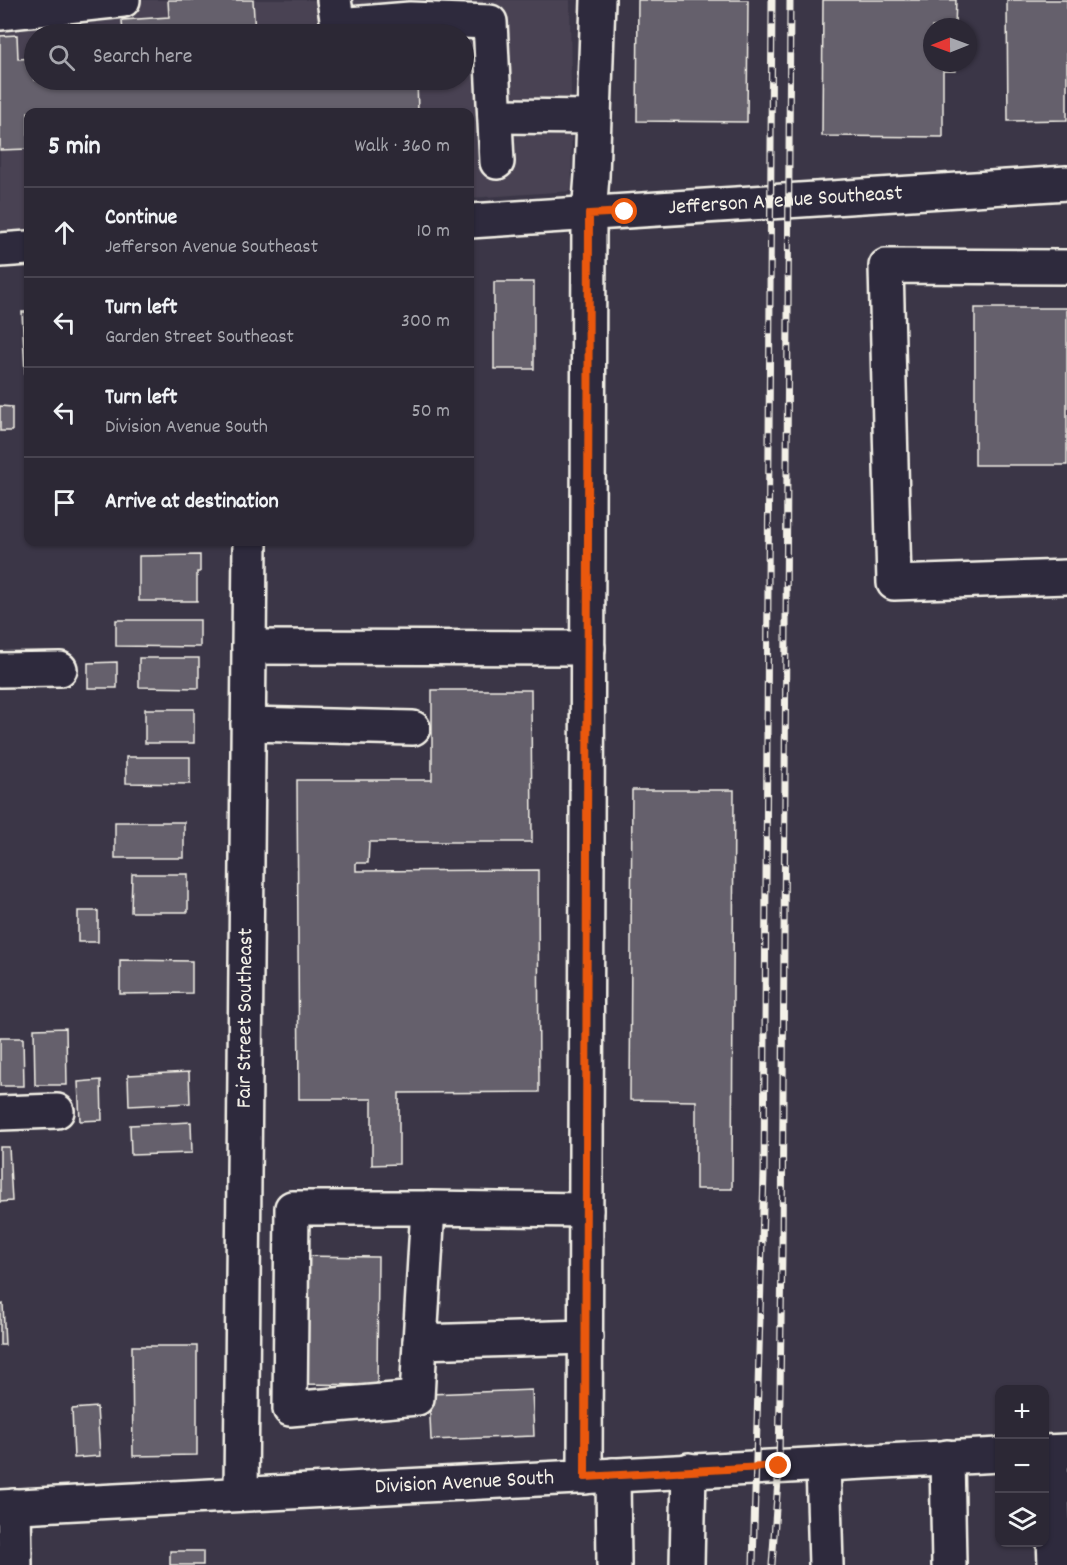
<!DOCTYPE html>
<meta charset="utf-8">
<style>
:root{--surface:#2c2835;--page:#383441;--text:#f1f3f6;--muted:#a6a6ad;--line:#484450}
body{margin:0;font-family:Dekko,sans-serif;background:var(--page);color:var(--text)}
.controls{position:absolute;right:18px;bottom:18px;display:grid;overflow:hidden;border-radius:12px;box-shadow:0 2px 4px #0004}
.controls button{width:54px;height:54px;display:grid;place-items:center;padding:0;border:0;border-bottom:2px solid var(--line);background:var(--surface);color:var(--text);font:30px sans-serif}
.compass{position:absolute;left:923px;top:18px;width:54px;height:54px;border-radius:50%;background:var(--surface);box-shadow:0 2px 4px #0004;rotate:269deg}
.stop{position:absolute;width:18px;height:18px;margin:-14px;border:4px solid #ea580c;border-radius:50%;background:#fff}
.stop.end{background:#ea580c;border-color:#fff;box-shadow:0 2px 6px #0008}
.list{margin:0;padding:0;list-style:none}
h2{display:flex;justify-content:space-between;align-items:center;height:78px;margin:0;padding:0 24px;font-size:26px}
h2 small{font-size:20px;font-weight:400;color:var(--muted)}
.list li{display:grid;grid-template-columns:39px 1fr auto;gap:18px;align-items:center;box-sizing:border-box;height:90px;padding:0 24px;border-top:2px solid var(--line)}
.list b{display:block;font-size:22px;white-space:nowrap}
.list p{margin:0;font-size:20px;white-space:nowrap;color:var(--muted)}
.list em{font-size:20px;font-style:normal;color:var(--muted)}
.icon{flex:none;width:33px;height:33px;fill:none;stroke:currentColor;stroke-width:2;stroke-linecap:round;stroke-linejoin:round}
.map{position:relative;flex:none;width:1067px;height:1565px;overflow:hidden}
.search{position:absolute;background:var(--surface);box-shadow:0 2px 4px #0004;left:24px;top:24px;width:450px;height:66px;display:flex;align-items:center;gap:15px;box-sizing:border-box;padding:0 21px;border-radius:33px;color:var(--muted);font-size:22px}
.panel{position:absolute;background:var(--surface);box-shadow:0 2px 4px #0004;left:24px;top:108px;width:450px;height:438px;border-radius:12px}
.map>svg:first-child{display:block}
</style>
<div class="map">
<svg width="1067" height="1565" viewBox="0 0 1067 1565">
<rect width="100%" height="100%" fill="#3b3647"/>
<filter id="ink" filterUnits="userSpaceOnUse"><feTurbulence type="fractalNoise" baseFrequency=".0167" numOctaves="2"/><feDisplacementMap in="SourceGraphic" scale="12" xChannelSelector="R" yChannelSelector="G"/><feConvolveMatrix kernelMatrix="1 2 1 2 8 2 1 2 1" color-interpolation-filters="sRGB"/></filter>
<g filter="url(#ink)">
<path fill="#484352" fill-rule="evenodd" d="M0,0H570L572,191L470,198V112H28V229L0,231ZM34,34H464V80H34Z"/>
<path fill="#65616c" stroke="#f4f1e8" stroke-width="1.5" d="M168,0H253L255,34H123L122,20L169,17Z
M638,0H748L747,122L637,121Z
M823,0H956L955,27H932V63H955V71H943V137L822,136Z
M1007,0H1067V120L1008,121Z
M17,35L18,59L34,58V80H417L418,112H28V149L0,150V36Z
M494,282H534V369H494Z
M975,308H1067V465H975Z
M22,312H28V374H25Z
M0,406L12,407V431H0Z
M200,555V572H197V601H139V556Z
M116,620H200V647L116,646Z
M139,658H199V688L139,687Z
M117,662V688H88V663Z
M432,690H531L532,842H369L368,863H356V871L538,870L539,1092L399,1093V1164L372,1165V1099H299L297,780H432Z
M145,709H194V743H145Z
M126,757H190V784L126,783Z
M632,790H734L732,1189H696V1101L630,1100Z
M115,822H184V858H115Z
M132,874H188V912H131Z
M78,911H98V942H78Z
M120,960L192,961V993L120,994Z
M66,1028L67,1085H35L34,1029Z
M0,1038H23L24,1086H0Z
M189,1072L190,1103L129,1106L128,1075Z
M101,1080L102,1120L80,1121L78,1082Z
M191,1122L192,1153L131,1155L130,1125Z
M0,1147H9L12,1201L0,1202Z
M299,1256L378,1257L377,1385L298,1384Z
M3,1304L5,1345H0V1305Z
M132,1346H197V1455L133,1456Z
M532,1390L534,1436L431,1440L429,1394Z
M97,1407L100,1456L74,1458L72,1409Z
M170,1551H203V1565H170Z"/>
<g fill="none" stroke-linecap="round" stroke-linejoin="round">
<defs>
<g id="minor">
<path d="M334,0L338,25L410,19L490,22L497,162"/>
<path d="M0,13L123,0"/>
<path d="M495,116L594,117"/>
<path id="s1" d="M470,221L1067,183"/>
<path d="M0,250L28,248"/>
<path d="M1067,267L886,266L894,583L1067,577"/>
<path d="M249,647L588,648"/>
<path d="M0,670L60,669"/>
<path d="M248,724L413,728"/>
<path d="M0,1113L57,1111"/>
<path d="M586,1337L420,1342L428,1208L586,1210"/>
<path d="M420,1342L417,1398L290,1409L292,1208H428"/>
<path d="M1051,1452L1055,1565"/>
<path d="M947,1457L949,1565"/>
<path d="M823,1464L826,1565"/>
<path d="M613,1475L614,1565"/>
<path d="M585,1477L589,214L592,176L598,0"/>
<path id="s2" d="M241,1494L250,542"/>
<path d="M14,1506L15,1565"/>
<path d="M687,1565L689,1470"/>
</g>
<g id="major">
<path d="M1044,1452L1067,1451"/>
<path id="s3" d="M0,1507L1000,1455"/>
</g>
</defs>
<use href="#minor" stroke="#f4f1e8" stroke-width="38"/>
<use href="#major" stroke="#f4f1e8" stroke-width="38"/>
<use href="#minor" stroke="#2f2a3d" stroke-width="33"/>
<use href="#major" stroke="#2f2a3d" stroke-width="33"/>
<defs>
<path id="rail" d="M753,1565L764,1173L772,0
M772,1565L779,1466L782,1252L790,0"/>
</defs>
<use href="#rail" stroke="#f4f1e8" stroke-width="7"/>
<use href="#rail" stroke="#2f2a3d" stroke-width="4.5" stroke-dasharray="14" stroke-linecap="butt"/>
</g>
</g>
<g fill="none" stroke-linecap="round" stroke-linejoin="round" filter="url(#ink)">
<path stroke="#ea580c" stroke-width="8" d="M625,212L589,214L585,1477L779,1466"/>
</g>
<g text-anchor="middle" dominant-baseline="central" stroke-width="4.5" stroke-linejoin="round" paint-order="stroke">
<g font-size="22" fill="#f4f1e8" stroke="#2f2a3d">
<text stroke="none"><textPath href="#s1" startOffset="316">Jefferson Avenue Southeast</textPath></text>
<text stroke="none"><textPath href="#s2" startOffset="476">Fair Street Southeast</textPath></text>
<text stroke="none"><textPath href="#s3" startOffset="465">Division Avenue South</textPath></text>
</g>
</g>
</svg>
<div class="controls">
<button>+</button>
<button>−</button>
<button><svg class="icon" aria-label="layers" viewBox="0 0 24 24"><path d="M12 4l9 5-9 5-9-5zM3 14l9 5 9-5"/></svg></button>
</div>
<svg class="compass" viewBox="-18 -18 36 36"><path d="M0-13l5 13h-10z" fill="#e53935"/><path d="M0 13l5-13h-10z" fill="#a6a6ad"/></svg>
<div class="stop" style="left:625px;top:212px"></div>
<div class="stop end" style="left:779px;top:1466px"></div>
<div class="search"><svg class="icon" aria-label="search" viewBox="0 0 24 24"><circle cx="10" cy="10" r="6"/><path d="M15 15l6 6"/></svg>Search here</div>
<section class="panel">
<h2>5 min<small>Walk · 360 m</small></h2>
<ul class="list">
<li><svg class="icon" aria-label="ahead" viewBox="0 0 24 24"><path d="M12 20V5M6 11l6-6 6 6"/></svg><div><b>Continue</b><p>Jefferson Avenue Southeast</p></div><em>10 m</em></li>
<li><svg class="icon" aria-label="left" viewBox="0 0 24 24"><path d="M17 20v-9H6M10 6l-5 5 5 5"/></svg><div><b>Turn left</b><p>Garden Street Southeast</p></div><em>300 m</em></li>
<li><svg class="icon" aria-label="left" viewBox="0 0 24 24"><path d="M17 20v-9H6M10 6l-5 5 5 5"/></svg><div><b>Turn left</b><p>Division Avenue South</p></div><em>50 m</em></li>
<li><svg class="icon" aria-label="arrive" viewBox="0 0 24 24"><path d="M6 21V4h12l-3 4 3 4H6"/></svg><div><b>Arrive at destination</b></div></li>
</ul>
</section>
</div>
